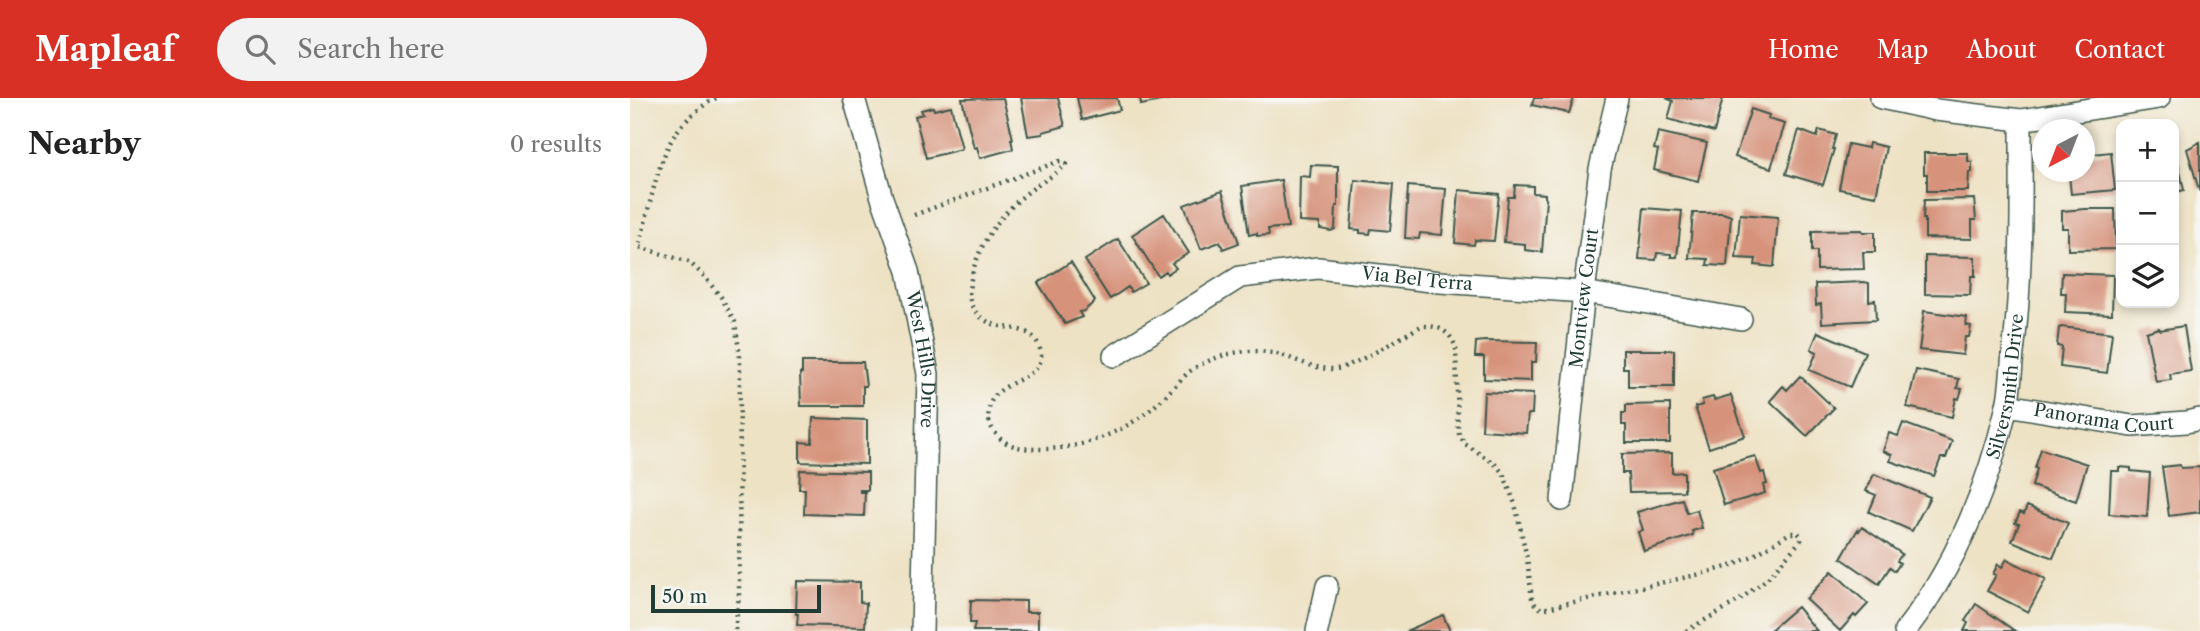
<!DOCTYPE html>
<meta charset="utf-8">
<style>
:root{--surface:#fff;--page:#f2f2f2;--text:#222;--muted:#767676;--line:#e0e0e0;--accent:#d93025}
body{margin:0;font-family:"Libre Caslon Text",serif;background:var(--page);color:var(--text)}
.controls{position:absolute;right:21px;top:21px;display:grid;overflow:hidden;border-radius:14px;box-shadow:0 4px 10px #0003}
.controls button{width:63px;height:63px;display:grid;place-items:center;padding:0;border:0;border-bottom:2px solid var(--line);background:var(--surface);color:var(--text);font:35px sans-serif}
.compass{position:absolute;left:1402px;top:21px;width:63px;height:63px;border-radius:50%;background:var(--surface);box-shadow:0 4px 10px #0003;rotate:222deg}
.scale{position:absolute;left:21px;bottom:18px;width:170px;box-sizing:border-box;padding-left:7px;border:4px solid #1f3d34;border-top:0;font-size:19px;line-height:24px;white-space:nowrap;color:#1f3d34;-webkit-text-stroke:5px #f6f6f2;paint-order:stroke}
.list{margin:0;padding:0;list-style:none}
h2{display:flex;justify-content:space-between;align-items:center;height:91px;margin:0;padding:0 28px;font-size:30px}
h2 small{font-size:23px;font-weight:400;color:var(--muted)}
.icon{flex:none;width:38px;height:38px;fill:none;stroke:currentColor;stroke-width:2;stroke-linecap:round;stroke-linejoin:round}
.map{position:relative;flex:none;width:1570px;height:533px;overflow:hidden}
header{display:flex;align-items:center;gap:42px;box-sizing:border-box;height:98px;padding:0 35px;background:var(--accent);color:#fff}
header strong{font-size:33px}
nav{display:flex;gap:38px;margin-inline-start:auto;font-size:24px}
.search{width:490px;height:63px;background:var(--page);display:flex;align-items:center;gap:18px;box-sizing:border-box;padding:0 24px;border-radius:38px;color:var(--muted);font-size:26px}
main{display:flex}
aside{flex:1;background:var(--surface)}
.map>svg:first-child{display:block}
</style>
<header>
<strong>Mapleaf</strong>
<div class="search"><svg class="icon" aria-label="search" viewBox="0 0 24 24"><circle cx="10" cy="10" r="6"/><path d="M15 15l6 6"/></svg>Search here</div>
<nav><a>Home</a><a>Map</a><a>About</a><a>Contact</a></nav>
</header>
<main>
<aside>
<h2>Nearby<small>0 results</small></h2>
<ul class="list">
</ul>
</aside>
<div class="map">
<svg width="1570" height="533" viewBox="0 0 1570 533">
<rect width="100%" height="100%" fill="#f6f6f2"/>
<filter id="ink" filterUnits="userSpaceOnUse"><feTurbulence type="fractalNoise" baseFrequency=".0143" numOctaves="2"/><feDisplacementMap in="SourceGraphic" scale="14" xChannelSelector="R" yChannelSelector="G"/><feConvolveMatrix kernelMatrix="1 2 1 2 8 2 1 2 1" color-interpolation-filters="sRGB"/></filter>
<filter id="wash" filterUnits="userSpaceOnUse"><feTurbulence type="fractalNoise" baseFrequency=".00686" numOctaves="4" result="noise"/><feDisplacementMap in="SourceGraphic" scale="28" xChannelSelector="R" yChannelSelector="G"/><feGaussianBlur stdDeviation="1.57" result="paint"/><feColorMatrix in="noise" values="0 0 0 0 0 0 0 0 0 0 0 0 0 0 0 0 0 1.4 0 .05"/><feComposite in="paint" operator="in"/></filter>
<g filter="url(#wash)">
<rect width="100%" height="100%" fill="#eee2c5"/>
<g id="blocks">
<path fill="#d6927a" d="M373,0L383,41H381L383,51L350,60L347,49L344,50L332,1Z
M391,0H428L435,28L413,34V36L398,38Z
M447,0H487L490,12L452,22Z
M510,0H541V1L511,7Z
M904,0H944L939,15L902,7Z
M1036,0H1093L1084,34L1038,21L1043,3Z
M321,8L332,51L296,60L285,18L293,16L291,12L303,9L304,12Z
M1121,11L1139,17L1138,21L1155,26L1141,70L1105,59Z
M1169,32L1187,39L1189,32L1206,37L1202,51H1204L1193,87L1156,76Z
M1028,34L1077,45L1068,83L1024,72L1028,52L1024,51Z
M1570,44V91L1569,92L1557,51Z
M1239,45L1256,49L1246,98L1209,91L1218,46L1238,50Z
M1544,45L1554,92L1544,95Z
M1481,54L1485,92L1441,96L1439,77H1433V74H1454V57Z
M1294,55H1338V63L1342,64V74H1339L1338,93H1297V76H1294Z
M681,67L708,68V108H706L705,131L701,133L690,131V125L669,124L670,78L680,79Z
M651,82L658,129L638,131L639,137L627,138V135L619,137L612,88Z
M725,82L764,86L760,133L741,131L740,136L730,135V132L721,131Z
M885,87L903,88V95L915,96V101H916L912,154L895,152V146L874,144L878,99H884Z
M778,88L816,91L812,137L790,135L789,141L775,140Z
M829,92L869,96L864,143L845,142L844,147L825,145Z
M592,93L609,145L593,151L590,144L571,151L554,107Z
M1344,101L1346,122H1342V141L1295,140V121H1293L1294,102Z
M1014,110L1052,113L1047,159H1041V156L1027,155L1026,162L1009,161Z
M1455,111H1485L1486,151L1438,152V130H1432V113Z
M1063,115H1093L1101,118L1097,168L1077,167L1078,161L1059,160Z
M534,116L559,155L542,165L546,170L537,176L536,173L528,178L502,137Z
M1110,116L1148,119L1144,169L1125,167L1126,161L1106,160Z
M1232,132L1233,134H1245V154H1233L1234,171L1187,172V153H1182V133Z
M488,141L516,185L501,194L498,189L480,201L455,162Z
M1295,158L1345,159V178H1341L1340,197L1295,196Z
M441,164L465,203L454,213L449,214L452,219L435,226L408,185Z
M1432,175L1483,177L1482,216L1435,214L1436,195H1431Z
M1234,184L1239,185V203L1245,202L1246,222L1192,225L1191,206L1186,207L1185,186Z
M1294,213L1337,219L1336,227L1341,228L1339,239H1335L1333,257L1289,252Z
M1554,228L1561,273L1540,276L1541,282L1526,284L1516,234L1529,230L1530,232Z
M1431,229L1482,235L1477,275L1430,269L1432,249L1427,248L1429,230Z
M1188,234L1235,254L1220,289L1179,272L1187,254L1181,251Z
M855,243L907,244L906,264H901V283L854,281V259H845L846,244Z
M993,252H1044V289H998V270H993Z
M172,264H233L236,288H233V308H171L170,275H172Z
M1286,272L1329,281L1327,290L1332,291L1329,301L1326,300L1322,319L1277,309Z
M1170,278L1204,310L1177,338L1140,303L1153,288L1157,292Z
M854,294L903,296L902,316H898L896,335L852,332Z
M1101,297L1115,338L1079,350L1065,309L1073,307L1072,302L1083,299L1084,302Z
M1040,306V345H996V327H992V315H996V307Z
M183,320L237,322V366L170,364V344L182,345Z
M1273,325L1322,343L1316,360H1311L1304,378L1260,363L1262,357L1253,353L1259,335L1268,338Z
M1411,351L1457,366L1446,403L1402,388L1407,371L1405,370Z
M1042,355V375L1054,374V393L999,394L998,375H992V356Z
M1125,358L1131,375L1134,374L1137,386L1133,387L1135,395L1094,407L1083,370Z
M1550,367L1551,370L1570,369V414L1539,418L1532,369Z
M1489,369L1501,370V373L1520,375L1517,419L1479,416L1481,373H1489Z
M170,372L238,374V392H230V394H235L234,418L174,416L175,391H169Z
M1244,376L1300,399L1282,433L1239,414L1246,397L1236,393Z
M1052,401L1057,415L1067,412L1072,430L1062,433L1063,437L1014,453L1008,434L1013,432L1007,414Z
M1397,408L1438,425L1423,460L1382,443L1389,426L1385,425L1390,414L1394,416Z
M1232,429L1272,456L1267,463L1270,465L1265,473L1260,469L1249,486L1211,460L1228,431L1229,433Z
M1377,461L1416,481L1398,514L1357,493L1366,477L1363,476L1368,466L1372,469Z
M1202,473L1238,506L1226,519L1224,517L1210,533L1176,501Z
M167,483L230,484V504L236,505L235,529L167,527L168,516H166Z
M341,502L396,503V514H408V533H343L345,525H340Z
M1346,506L1385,533H1334L1338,525L1335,523Z
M1167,509L1187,533H1139Z
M813,517L820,533H776Z"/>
</g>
</g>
<g filter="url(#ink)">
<use href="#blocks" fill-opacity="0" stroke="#3e564a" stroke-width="2"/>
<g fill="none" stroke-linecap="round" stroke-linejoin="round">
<defs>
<g id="street">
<path id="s1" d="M224,0L252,100L278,173L298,276L292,533"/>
<path d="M1251,0L1306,12L1391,22L1529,0"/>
<path id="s2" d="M484,258L610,179L688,170L810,184L954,194L1111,221"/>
<path id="s3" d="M1377,307L1502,328L1556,324L1570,321"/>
<path id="s4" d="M932,402L954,194L970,71L987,0"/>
<path d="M687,533L697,488"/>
<path id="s5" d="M1275,533C1326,468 1358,388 1377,308C1381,291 1381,272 1383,255C1393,178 1391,99 1391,22"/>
</g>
</defs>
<use href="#street" stroke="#3e564a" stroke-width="24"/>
<path stroke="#3e564a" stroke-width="4.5" stroke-dasharray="2 5" stroke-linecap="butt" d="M86,0C71,8 56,21 46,35C27,61 18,117 9,149L59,164L73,177L91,199L105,224L110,259L109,498L105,533
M284,117L430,63L436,66C428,76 412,83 402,91C372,114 349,143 341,181C337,198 339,212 355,222C372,234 400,225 409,248C423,285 363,278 359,311C357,320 360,329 366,336C376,349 393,351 409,351C452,352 498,333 529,304C543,292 552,277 568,268C599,252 627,248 660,260C673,265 691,272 706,271C723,269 773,238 791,228C808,227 821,233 826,251L828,334L835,346L864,365L873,375L885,406L897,460L902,501L906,508L912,511L1071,476L1104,467L1128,455L1160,435H1168L1171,438V442L1138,480L1108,503L1056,533"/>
<use href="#street" stroke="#fff" stroke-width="21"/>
</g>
</g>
<g text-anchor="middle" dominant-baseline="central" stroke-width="7" stroke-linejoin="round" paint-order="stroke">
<g font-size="18" fill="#1f3d34" stroke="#f6f6f2">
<text stroke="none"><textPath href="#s2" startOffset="327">Via Bel Terra</textPath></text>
<text stroke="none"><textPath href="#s4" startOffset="203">Montview Court</textPath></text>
<text stroke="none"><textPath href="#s1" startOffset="271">West Hills Drive</textPath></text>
<text stroke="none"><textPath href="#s5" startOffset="268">Silversmith Drive</textPath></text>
<text stroke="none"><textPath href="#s3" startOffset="98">Panorama Court</textPath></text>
</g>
</g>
</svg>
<div class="controls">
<button>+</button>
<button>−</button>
<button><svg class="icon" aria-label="layers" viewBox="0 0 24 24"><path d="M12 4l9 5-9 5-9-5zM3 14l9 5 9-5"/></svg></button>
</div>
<svg class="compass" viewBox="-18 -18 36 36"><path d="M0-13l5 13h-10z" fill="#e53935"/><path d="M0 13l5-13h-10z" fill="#767676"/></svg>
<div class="scale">50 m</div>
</div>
</main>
